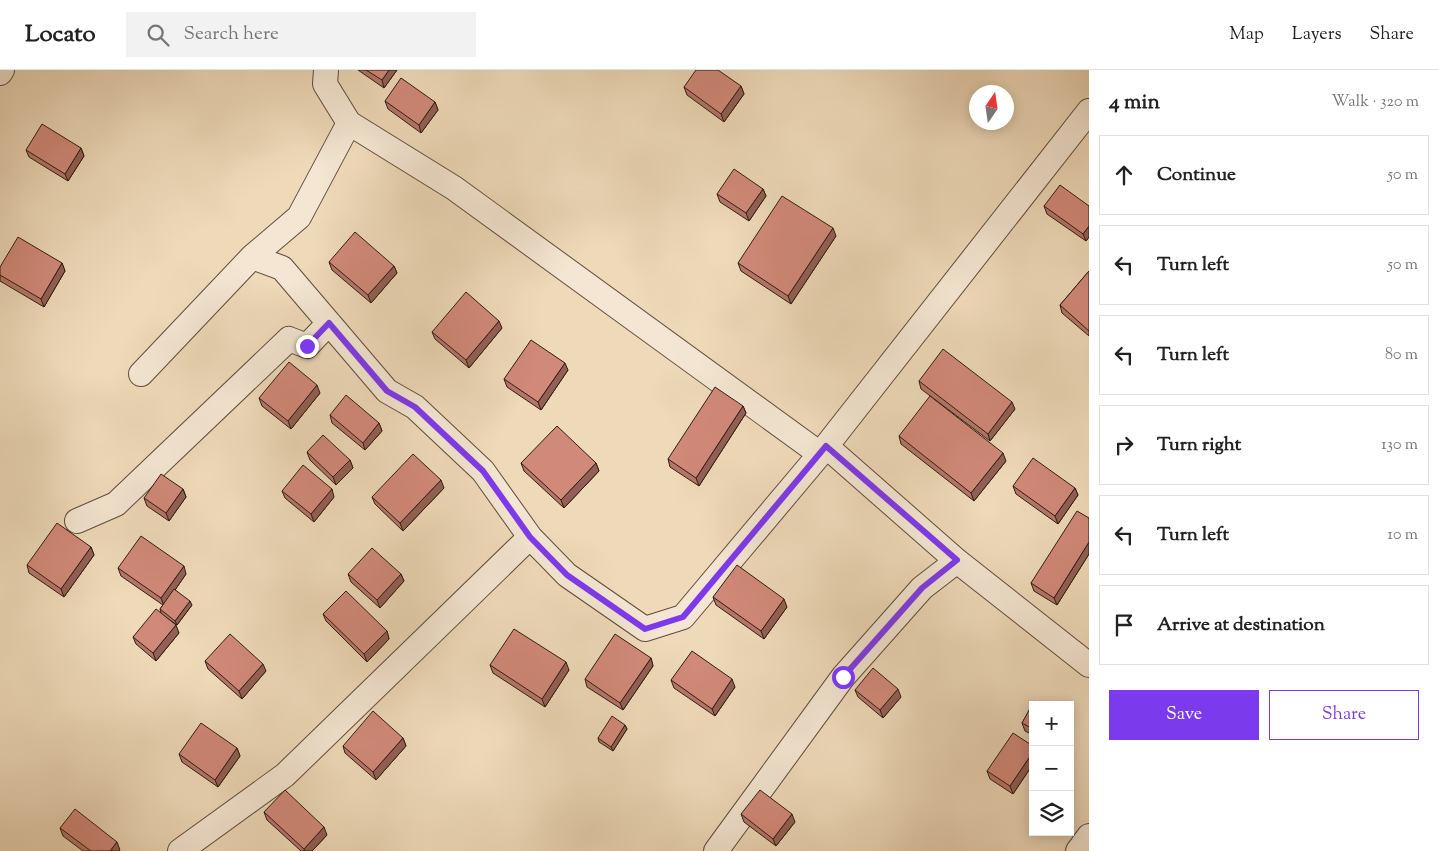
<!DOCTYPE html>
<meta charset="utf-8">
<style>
:root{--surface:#fff;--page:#f2f2f2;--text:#222;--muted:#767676;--line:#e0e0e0;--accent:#7c3aed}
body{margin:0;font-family:"Sorts Mill Goudy",serif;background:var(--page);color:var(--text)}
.controls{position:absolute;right:15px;bottom:15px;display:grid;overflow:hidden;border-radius:0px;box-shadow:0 2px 12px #0003}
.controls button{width:45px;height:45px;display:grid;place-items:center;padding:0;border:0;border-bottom:1px solid var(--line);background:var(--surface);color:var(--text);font:25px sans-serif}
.compass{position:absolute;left:969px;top:15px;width:45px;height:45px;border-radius:50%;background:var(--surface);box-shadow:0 2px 12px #0003;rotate:13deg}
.stop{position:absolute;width:15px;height:15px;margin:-11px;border:4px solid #7c3aed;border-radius:50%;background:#fff}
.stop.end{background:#7c3aed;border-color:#fff;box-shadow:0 1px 5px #0008}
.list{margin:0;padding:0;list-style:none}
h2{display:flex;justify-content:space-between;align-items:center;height:65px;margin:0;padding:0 20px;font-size:21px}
h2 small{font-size:16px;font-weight:400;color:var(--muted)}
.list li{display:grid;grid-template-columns:32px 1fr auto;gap:15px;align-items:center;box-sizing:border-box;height:80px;margin:0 10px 10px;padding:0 10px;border:1px solid var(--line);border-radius:0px}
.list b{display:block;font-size:19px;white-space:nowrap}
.list em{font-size:16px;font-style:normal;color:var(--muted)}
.actions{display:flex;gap:10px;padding:15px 20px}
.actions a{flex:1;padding:11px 0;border:1px solid var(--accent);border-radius:0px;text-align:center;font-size:18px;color:var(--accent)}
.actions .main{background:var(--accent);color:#fff}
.icon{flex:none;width:28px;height:28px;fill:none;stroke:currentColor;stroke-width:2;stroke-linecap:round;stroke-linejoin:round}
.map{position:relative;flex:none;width:1089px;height:781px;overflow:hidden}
header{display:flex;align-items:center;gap:30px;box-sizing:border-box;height:70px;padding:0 25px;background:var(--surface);border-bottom:1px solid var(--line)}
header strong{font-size:24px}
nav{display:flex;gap:28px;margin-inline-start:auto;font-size:18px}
.search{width:350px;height:45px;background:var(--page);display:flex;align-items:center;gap:12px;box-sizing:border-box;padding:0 18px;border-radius:0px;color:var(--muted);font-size:19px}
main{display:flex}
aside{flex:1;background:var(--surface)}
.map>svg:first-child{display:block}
</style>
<header>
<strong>Locato</strong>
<div class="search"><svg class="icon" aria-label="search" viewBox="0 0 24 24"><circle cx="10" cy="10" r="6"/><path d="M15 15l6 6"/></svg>Search here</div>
<nav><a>Map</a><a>Layers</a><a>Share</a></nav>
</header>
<main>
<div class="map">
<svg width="1089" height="781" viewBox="0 0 1089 781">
<rect width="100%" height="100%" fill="#eed9b9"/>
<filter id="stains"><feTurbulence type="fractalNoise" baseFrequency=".004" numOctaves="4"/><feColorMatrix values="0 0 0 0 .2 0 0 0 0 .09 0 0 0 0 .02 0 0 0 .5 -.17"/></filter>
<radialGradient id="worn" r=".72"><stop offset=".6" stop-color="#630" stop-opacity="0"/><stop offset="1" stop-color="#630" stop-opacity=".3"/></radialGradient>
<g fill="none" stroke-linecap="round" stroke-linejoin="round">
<defs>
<path id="street" d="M0,3L2,0
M349,53L454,118L820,384
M252,187L299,147L349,53L325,14L326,0
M141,304L252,187L282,198L387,321L415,337L483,401L530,467L285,705L180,781
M826,376L957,491L1089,595
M77,451L116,434L289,269L307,276L329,253
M530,467L567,505L645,559L683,547L820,384L1089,41
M716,781L843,607L922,518L957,491
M1078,781L1089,766"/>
</defs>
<use href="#street" stroke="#5f4c3b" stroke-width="26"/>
<use href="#street" stroke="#f4e6d2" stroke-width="24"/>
</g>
<path fill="#b47669" stroke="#2f1d11" d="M358,0H397L384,18Z
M741,16L744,24L724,52L687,25L684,17Z
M385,31L435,32L438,40L421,63L388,39Z
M81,78L84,86L68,111L29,87L26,80Z
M763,119L766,126L749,151L720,132L717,124Z
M1044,136H1089V167L1086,171L1047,144Z
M836,166L791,234L741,201L738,193Z
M329,192L394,196L397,203L371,233L332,200Z
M62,193L65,201L44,237L0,211V205Z
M1089,201V266L1062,243L1060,235Z
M502,258L469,298L435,269L432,262Z
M568,300L541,340L507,317L504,309Z
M919,311L1015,339L990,371L921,319Z
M320,323L291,359L262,336L259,328Z
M743,336L746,343L699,416L670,397L668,389Z
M330,345L379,353L382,361L365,380L332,353Z
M899,366L1006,391L974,431L901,374Z
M307,382L350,390L353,398L336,415L310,390Z
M521,393H596L599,401L564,438L524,401Z
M1013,416L1075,418L1078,425L1058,454L1016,424Z
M444,418L403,461L375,434L372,427Z
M183,419L186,427L169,451L147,436L144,428Z
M282,421L334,427L314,452L285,428Z
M1089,448V484L1057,535L1034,521L1031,513Z
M91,477L94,485L64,527L29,503L27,495Z
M118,498L186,504L175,520L192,535L177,555L164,546L179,563L156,591L136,574L133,567L161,543L160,539L163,535L121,506Z
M348,504H401L404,511L380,538L351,512Z
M713,527L787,537L764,569L716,535Z
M323,544L387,561L389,569L367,592L326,551Z
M651,588L653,596L623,640L587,617L585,609Z
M205,591L266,601L242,629L208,599Z
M490,595L569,600L545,637L493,603Z
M671,610L735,617L715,646L674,618Z
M855,620L901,627L883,648L858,627Z
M1033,635V665L1025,661L1022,653Z
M625,655L627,659L613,681L599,672L598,668Z
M403,668L406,676L376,710L345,683L343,676Z
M1033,676V694L1013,724L990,709L987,701Z
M237,678L240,686L218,717L182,692L179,684Z
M264,742L327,765L312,781H301L267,750Z
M741,744L795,752L776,776L744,752Z
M60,758L120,780L119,781H83L63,766Z"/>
<path fill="#926055" stroke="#2f1d11" d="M389,0H397L384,18L382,10Z
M741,16L744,24L724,52L721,44Z
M435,32L438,40L421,63L419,55Z
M81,78L84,86L68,111L65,104Z
M763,119L766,126L749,151L746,143Z
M1089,156V167L1086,171L1083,164Z
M833,158L836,166L791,234L788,226Z
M62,193L65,201L44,237L41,229Z
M394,196L397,203L371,233L368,225Z
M499,251L502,258L469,298L466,290Z
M565,293L568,300L541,340L538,332Z
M317,315L320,323L291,359L288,351Z
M1012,332L1015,339L990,371L988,364Z
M743,336L746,343L699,416L696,408Z
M379,353L382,361L365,380L363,373Z
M1003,383L1006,391L974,431L971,423Z
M350,390L353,398L336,415L333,407Z
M596,393L599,401L564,438L561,430Z
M441,410L444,418L403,461L400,453Z
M1075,418L1078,425L1058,454L1055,446Z
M183,419L186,427L169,451L166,443Z
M332,419L334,427L314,452L311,444Z
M1089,472V484L1057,535L1054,528Z
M91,477L94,485L64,527L61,519Z
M184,496L186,504L164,536L161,528Z
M401,504L404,511L380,538L377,530Z
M784,529L787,537L764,569L761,561Z
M190,531L192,535L177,555L175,551Z
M176,555L179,563L156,591L153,583Z
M387,561L389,569L367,592L364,584Z
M651,588L653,596L623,640L620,633Z
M566,592L569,600L545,637L542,629Z
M263,594L266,601L242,629L239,621Z
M732,609L735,617L715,646L712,639Z
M898,619L901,627L883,648L880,640Z
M625,655L627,659L613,681L611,677Z
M403,668L406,676L376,710L373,702Z
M237,678L240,686L218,717L215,710Z
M1033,682V694L1013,724L1010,716Z
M792,744L795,752L776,776L773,769Z
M324,757L327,765L312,781H305L304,779Z
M117,772L120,780L119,781H110Z"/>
<path fill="#d1897a" stroke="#2f1d11" d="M366,0H389L382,10Z
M696,0H718L741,16L721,44L684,17Z
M401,8L435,32L419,55L385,31Z
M42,54L81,78L65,104L26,80Z
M734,99L763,119L746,143L717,124Z
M1060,115L1089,136V156L1083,164L1044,136Z
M782,126L833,158L788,226L738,193Z
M355,162L394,196L368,225L329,192Z
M18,167L62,193L41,229L0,205V197Z
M1089,201V261L1060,235Z
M466,222L499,251L466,290L432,262Z
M531,270L565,293L538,332L504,309Z
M943,279L1012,332L988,364L919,311Z
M289,292L317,315L288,351L259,328Z
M715,317L743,336L696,408L668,389Z
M346,325L379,353L363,373L330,345Z
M930,326L1003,383L971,423L899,366Z
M557,356L596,393L561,430L521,393Z
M323,365L350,390L333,407L307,382Z
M413,384L441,410L400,453L372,427Z
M1033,388L1075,418L1055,446L1013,416Z
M303,395L332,419L311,444L282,421Z
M161,404L183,419L166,443L144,428Z
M1077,441L1089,448V472L1054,528L1031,513Z
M57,453L91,477L61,519L27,495Z
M141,466L184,496L161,528L118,498Z
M372,478L401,504L377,530L348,504Z
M737,495L784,529L761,561L713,527Z
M174,519L190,531L175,551L160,539Z
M346,521L387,561L364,584L323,544Z
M156,539L176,555L153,583L133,567Z
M514,559L566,592L542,629L490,595Z
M230,564L263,594L239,621L205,591Z
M615,564L651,588L620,633L585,609Z
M692,581L732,609L712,639L671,610Z
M873,598L898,619L880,640L855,620Z
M1034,631L1040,635H1033V659L1022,653Z
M373,641L403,668L373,702L343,676Z
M612,646L625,655L611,677L598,668Z
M201,653L237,678L215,710L179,684Z
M1013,663L1033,676V682L1010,716L987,701Z
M285,720L324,757L304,779L264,742Z
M760,720L792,744L773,769L741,744Z
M75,739L117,772L110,781H91L60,758Z"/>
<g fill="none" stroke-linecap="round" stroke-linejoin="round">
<path stroke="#7c3aed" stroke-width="6" d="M307,276L329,253L387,321L415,337L483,401L530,467L567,505L645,559L683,547L826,376L957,490L922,518L843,607"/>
</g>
<rect width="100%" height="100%" filter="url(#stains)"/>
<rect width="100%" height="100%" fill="url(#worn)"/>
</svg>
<div class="controls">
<button>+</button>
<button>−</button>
<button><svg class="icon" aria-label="layers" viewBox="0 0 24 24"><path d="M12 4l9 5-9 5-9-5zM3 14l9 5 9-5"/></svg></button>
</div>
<svg class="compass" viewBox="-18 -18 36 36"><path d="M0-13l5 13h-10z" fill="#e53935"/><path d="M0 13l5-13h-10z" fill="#767676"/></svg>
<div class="stop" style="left:843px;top:607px"></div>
<div class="stop end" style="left:307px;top:276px"></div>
</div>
<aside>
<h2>4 min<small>Walk · 320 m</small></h2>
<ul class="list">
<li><svg class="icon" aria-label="ahead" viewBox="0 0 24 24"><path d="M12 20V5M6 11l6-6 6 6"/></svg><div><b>Continue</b></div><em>50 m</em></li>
<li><svg class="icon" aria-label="left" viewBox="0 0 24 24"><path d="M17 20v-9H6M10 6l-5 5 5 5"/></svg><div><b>Turn left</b></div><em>50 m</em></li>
<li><svg class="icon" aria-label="left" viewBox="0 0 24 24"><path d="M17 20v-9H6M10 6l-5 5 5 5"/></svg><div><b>Turn left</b></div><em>80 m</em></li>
<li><svg class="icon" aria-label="right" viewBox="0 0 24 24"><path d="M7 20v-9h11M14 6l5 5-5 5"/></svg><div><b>Turn right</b></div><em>130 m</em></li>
<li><svg class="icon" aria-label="left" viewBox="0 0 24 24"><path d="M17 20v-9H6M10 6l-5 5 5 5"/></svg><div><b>Turn left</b></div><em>10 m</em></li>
<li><svg class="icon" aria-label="arrive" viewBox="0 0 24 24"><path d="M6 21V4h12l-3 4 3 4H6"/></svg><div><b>Arrive at destination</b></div></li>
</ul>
<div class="actions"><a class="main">Save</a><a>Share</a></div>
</aside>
</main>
